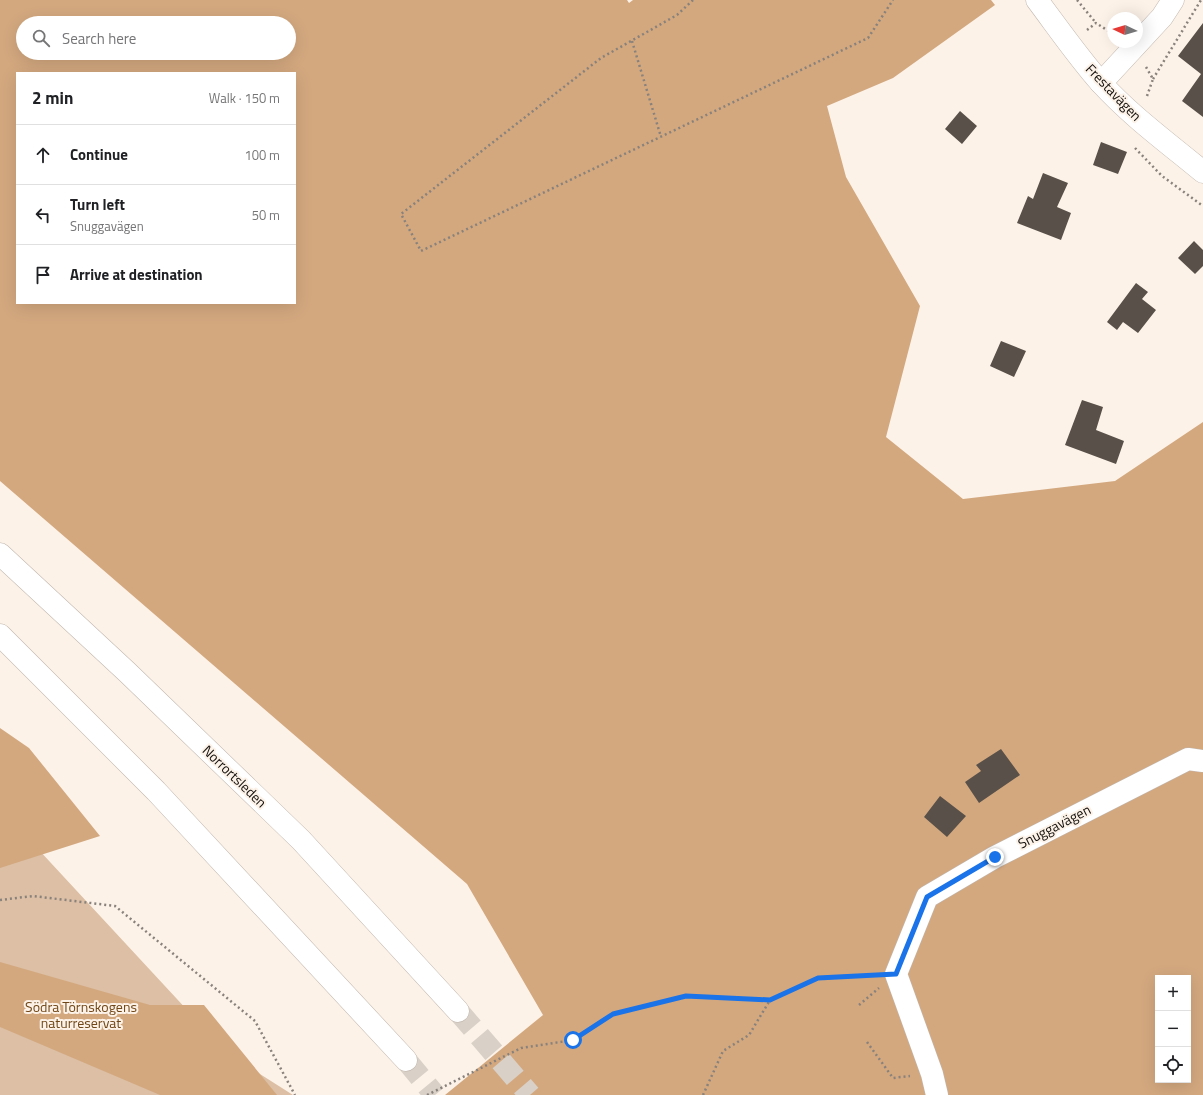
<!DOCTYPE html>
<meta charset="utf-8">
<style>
:root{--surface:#fff;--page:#f6f6f6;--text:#202124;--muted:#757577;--line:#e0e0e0}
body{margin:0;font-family:"Titillium Web",sans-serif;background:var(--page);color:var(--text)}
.controls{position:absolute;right:12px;bottom:12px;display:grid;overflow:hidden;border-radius:0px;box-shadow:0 4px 16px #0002}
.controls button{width:36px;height:36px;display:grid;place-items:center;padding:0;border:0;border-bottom:1px solid var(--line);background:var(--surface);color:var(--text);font:20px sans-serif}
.compass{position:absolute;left:1107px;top:12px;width:36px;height:36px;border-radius:50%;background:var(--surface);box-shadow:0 4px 16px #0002;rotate:274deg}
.stop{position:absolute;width:12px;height:12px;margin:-9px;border:3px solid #1a73e8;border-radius:50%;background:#fff}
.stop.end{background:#1a73e8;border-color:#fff;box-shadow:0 1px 4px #0008}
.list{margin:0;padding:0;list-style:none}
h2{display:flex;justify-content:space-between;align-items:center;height:52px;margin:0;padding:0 16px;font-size:17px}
h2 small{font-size:13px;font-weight:400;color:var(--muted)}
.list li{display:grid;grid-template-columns:26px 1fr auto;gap:12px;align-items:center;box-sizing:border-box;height:60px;padding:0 16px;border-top:1px solid var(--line)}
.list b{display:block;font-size:15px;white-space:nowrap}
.list p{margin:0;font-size:13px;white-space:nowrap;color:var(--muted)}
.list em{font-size:13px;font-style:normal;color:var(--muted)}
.icon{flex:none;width:22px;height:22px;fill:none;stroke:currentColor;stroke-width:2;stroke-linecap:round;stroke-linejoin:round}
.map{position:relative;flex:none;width:1203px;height:1095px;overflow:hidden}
.search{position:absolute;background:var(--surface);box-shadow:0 4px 16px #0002;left:16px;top:16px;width:280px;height:44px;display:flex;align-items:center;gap:10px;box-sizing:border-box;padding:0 14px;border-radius:22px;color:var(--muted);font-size:15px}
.panel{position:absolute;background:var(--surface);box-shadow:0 4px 16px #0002;left:16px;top:72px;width:280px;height:232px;border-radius:0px}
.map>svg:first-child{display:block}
</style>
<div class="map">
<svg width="1203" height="1095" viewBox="0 0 1203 1095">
<rect width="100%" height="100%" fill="#fcf2e8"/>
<path fill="#dcbfa4" d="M0,808L227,1053L293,1095H0Z"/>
<path fill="#d3a87f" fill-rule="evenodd" d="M0,0H627L629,3L633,0H991L995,5L893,78L827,106L846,177L920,306L886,437L963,499L1115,481L1203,422V1095H445L543,1015L467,884L0,481ZM23,23H289V53H23ZM17,73H295V303H17ZM1158,978H1188V1080H1158Z
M0,728L29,748L100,836L0,868Z
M0,962L150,1005H204L277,1095H160L0,1027Z"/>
<path fill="#595149" d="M1203,23V117L1182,101L1201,74L1178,56Z
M960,111L977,126L962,144L945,129Z
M1101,142L1127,152L1118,174L1093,165Z
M1043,173L1068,183L1057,207L1071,213L1061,240L1017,223L1028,196L1033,199Z
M1194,241L1203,250V266L1195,274L1178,258Z
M1136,283L1148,292L1142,299L1156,310L1138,333L1123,322L1117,330L1107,322Z
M1001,341L1026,351L1014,377L990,366Z
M1082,400L1103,407L1096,430L1124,441L1116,464L1065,445Z
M1001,749L1020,775L979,803L965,782L981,771L976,765Z
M940,796L966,816L947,837L924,817Z"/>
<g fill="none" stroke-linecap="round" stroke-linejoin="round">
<path stroke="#d9d0c7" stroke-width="22" stroke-dasharray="22 11" stroke-linecap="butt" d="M458,1011L530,1095
M406,1060L435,1095"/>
<defs>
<path id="street" d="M1101,83L1162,17L1173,0
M937,1095L932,1074L896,974L927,897L995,857L1188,759L1203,761"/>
<path id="secondary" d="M1037,0C1058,28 1078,57 1101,83C1131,116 1168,143 1203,172"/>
<path id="highway" d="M0,554L127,672L301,840L458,1011
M0,635L156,791L406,1060"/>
</defs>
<use href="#street" stroke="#c0b6ae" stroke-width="23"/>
<use href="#secondary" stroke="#c0b6ae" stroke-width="23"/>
<use href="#highway" stroke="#c0b6ae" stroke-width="23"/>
<path stroke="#89827c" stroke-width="2.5" stroke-dasharray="2 3" stroke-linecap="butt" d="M693,0L677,15L601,58L401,214L421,251L868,38L893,0
M1077,0L1096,23
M1087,30L1096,23L1113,34
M632,41L661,137
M1146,67L1153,79L1147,96
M1153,79L1201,0
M1135,148L1162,176L1203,206
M0,900L33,896L115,906L255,1021L295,1095
M859,1005L879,988
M867,1042L893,1078L910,1076
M427,1095L521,1048L573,1040L613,1014L686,996L770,1000L818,978L874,975
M703,1095L723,1051L749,1035L770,1000"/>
<use href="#street" stroke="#fff" stroke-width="22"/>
<use href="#secondary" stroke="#fff" stroke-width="22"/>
<use href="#highway" stroke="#fff" stroke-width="22"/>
</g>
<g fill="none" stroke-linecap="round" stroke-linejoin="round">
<path stroke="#1a73e8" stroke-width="5" d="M573,1040L613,1014L686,996L770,1000L818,978L896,974L927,897L995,857"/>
</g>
<g text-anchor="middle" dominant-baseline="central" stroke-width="4" stroke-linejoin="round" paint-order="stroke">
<g font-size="14" fill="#120f0c" stroke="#fcf2e8">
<text transform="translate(1114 92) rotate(46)">Frestavägen</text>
<text transform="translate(235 776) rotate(44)">Norrortsleden</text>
<text transform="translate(1054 826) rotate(-27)">Snuggavägen</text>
</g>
<g font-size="14" fill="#704616" stroke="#fcf2e8">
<text x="81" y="1006">Södra Törnskogens<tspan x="81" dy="16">naturreservat</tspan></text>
</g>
</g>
</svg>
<div class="controls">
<button>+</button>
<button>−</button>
<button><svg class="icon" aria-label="locate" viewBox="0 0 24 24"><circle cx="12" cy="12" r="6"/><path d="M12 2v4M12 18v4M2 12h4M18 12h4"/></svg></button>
</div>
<svg class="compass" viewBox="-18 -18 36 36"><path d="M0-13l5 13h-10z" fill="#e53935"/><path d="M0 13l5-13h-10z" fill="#757577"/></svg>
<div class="stop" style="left:573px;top:1040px"></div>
<div class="stop end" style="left:995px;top:857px"></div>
<div class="search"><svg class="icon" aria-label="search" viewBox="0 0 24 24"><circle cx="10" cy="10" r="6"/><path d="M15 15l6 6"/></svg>Search here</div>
<section class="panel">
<h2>2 min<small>Walk · 150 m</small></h2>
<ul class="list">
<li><svg class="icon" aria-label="ahead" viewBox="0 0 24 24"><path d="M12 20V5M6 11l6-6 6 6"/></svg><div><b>Continue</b></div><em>100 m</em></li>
<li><svg class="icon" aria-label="left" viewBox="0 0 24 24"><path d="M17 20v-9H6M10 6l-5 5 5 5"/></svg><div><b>Turn left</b><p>Snuggavägen</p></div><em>50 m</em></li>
<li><svg class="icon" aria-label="arrive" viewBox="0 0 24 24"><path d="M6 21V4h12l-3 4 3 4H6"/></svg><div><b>Arrive at destination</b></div></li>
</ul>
</section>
</div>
